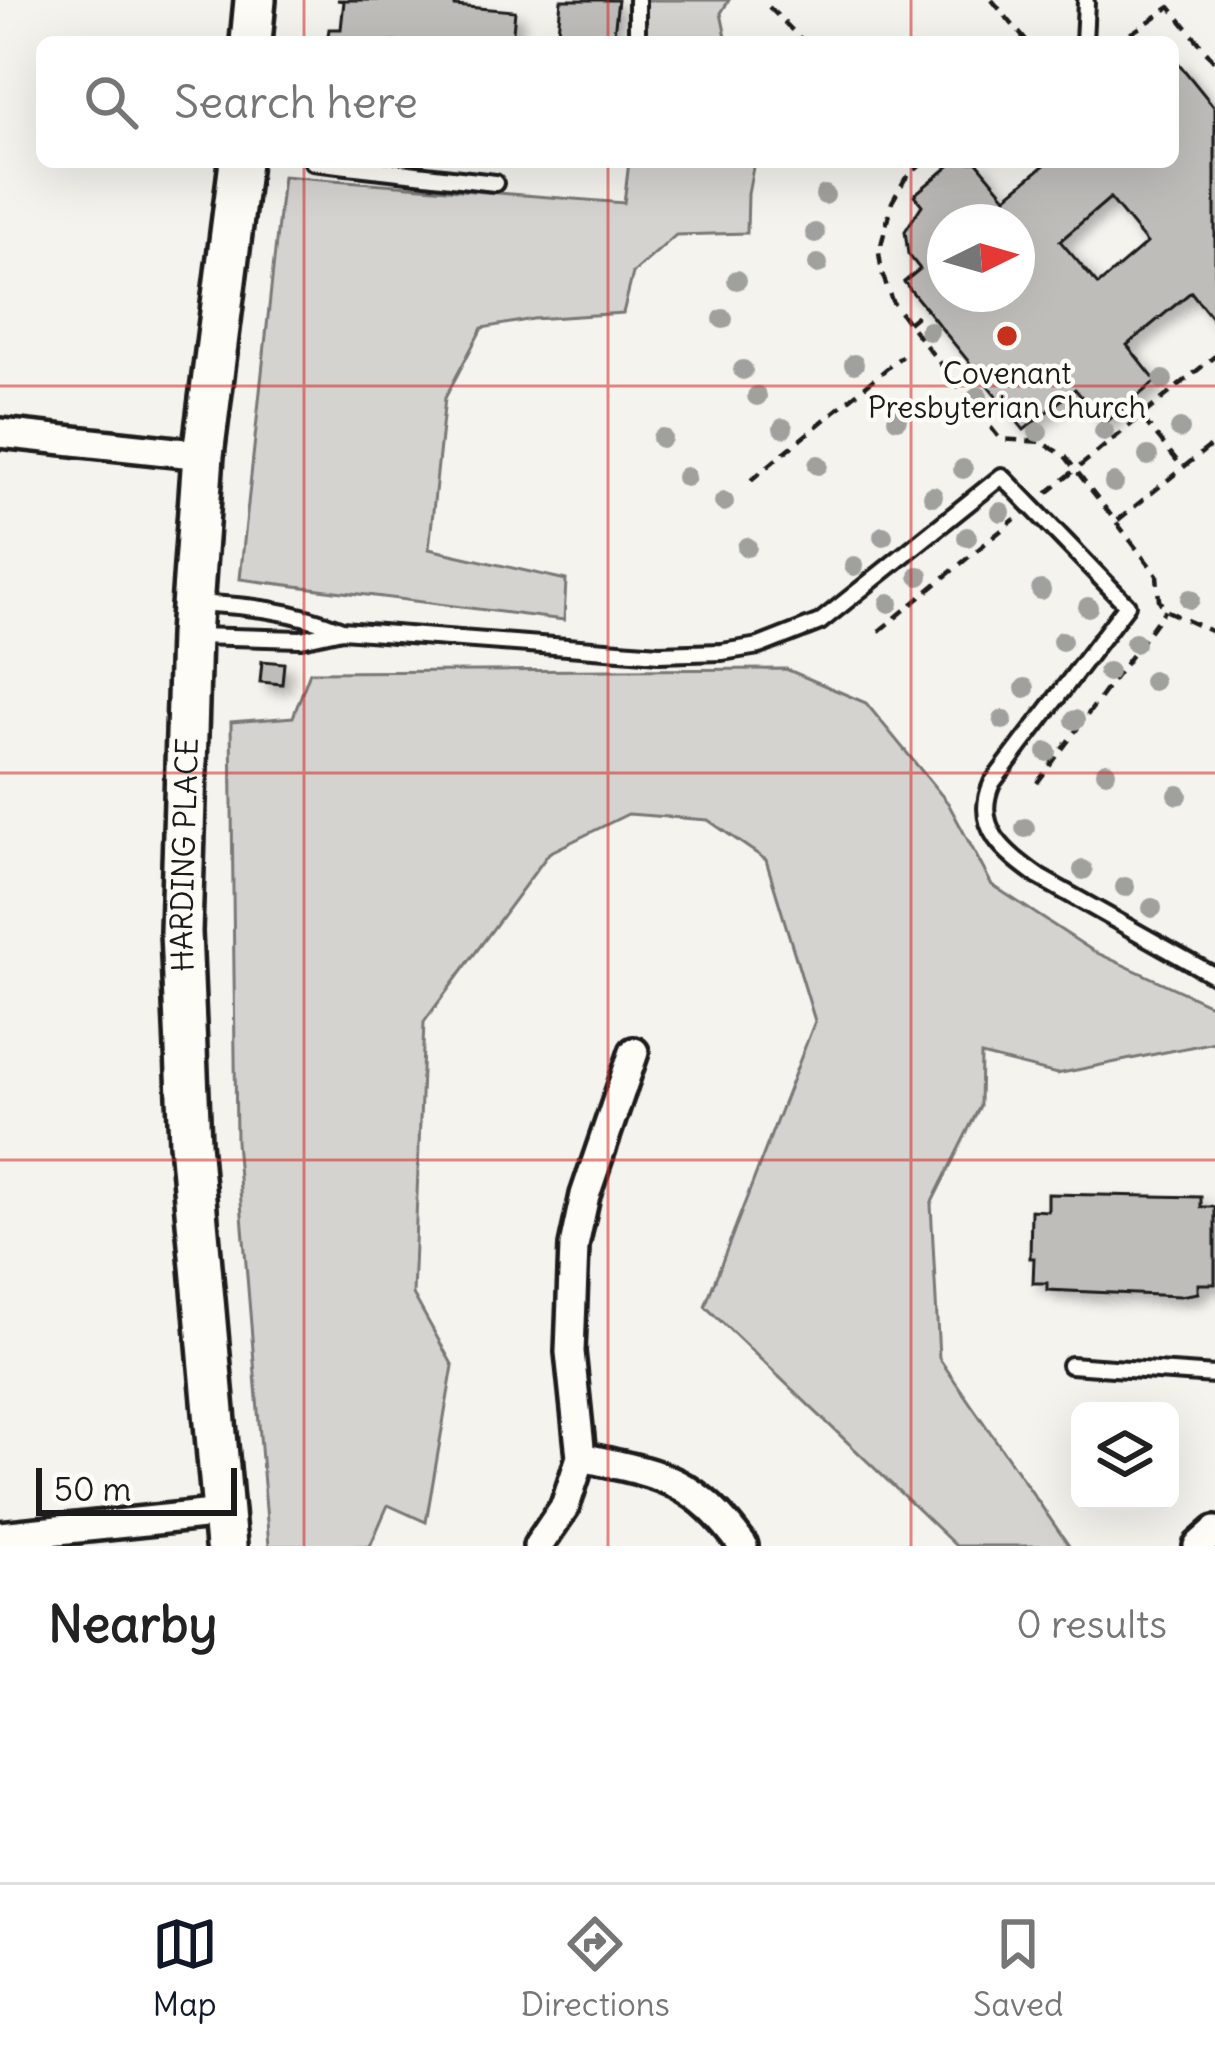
<!DOCTYPE html>
<style>
:root{--surface:#fff;--page:#f6f6f6;--text:#222;--muted:#767676;--line:#e0e0e0;--accent:#111827}
body{margin:0;font-family:Delius,sans-serif;background:var(--page);color:var(--text)}
.controls{position:absolute;right:36px;bottom:36px;display:grid;overflow:hidden;border-radius:18px;box-shadow:0 12px 48px #0002}
.controls button{width:108px;height:108px;display:grid;place-items:center;padding:0;border:0;border-bottom:3px solid var(--line);background:var(--surface);color:var(--text);font:60px sans-serif}
.compass{position:absolute;left:927px;top:204px;width:108px;height:108px;border-radius:50%;background:var(--surface);box-shadow:0 12px 48px #0002;rotate:85deg}
.scale{position:absolute;left:36px;bottom:30px;width:201px;box-sizing:border-box;padding-left:12px;border:6px solid #1c1c1c;border-top:0;font-size:33px;line-height:42px;white-space:nowrap;color:#1c1c1c;-webkit-text-stroke:9px #fdfcf7;paint-order:stroke}
.list{margin:0;padding:0;list-style:none}
h2{display:flex;justify-content:space-between;align-items:center;height:156px;margin:0;padding:0 48px;font-size:51px}
h2 small{font-size:39px;font-weight:400;color:var(--muted)}
.icon{flex:none;width:66px;height:66px;fill:none;stroke:currentColor;stroke-width:2;stroke-linecap:round;stroke-linejoin:round}
.map{position:relative;flex:none;width:1215px;height:1546px;overflow:hidden}
.search{position:absolute;background:var(--surface);box-shadow:0 12px 48px #0002;left:36px;right:36px;top:36px;height:132px;display:flex;align-items:center;gap:30px;box-sizing:border-box;padding:0 42px;border-radius:18px;color:var(--muted);font-size:45px}
.sheet{height:336px;background:var(--surface)}
nav{display:flex;justify-content:space-around;align-items:center;box-sizing:border-box;height:168px;border-top:3px solid var(--line);background:var(--surface);font-size:33px;color:var(--muted)}
nav a{display:grid;justify-items:center;gap:6px}
nav .on{color:var(--accent)}
.map>svg:first-child{display:block}
</style>
<div class="map">
<svg width="1215" height="1546" viewBox="0 0 1215 1546">
<defs>
<filter id="shadow"><feDropShadow dx="8" dy="8" stdDeviation="6" flood-color="#0004"/></filter>
</defs>
<rect width="100%" height="100%" fill="#f4f3ee"/>
<filter id="ink" filterUnits="userSpaceOnUse"><feTurbulence type="fractalNoise" baseFrequency=".00833" numOctaves="2"/><feDisplacementMap in="SourceGraphic" scale="24" xChannelSelector="R" yChannelSelector="G"/><feConvolveMatrix kernelMatrix="1 2 1 2 8 2 1 2 1" color-interpolation-filters="sRGB"/></filter>
<g filter="url(#ink)">
<path fill="#d4d3cf" stroke="#787876" stroke-width="3" d="M644,0H729L721,13L727,42H640Z
M629,162H754L748,194L747,233L676,235L633,273L623,313L533,319L482,328L445,398L429,549L566,580L564,620L240,579L283,176L624,203Z
M786,669L866,703L948,803L992,885L1093,951L1215,1007V1042L1057,1074L981,1055L980,1106L931,1204L939,1358L1069,1546H956L705,1306L815,1021L766,860L708,820L628,814L549,853L424,1022L413,1294L453,1366L426,1522L388,1505L370,1546H269L236,1141L231,722L293,717L310,672Z"/>
<path fill="#bebdba" stroke="#1c1c1c" stroke-width="3" fill-rule="evenodd" filter="url(#shadow)" d="M337,0H455V6L515,11L512,42H327L329,29H341L344,1Z
M561,0H618L613,42H557Z
M1176,60L1215,108V322L1191,292L1127,345L1156,381L1104,424L1075,389L1024,430L904,282L920,269L908,254L905,231L922,205L914,195L954,162H977L1006,197L1048,162H1173ZM1110,198L1147,243L1098,285L1060,241ZM945,222H1017V294H945Z
M262,661L284,663L282,684L260,682Z
M1048,1194L1201,1197V1207H1215V1284H1198V1293L1180,1296L1047,1290V1283H1033L1034,1258H1030L1031,1210L1048,1211Z"/>
<g fill="none" stroke-linecap="round" stroke-linejoin="round">
<defs>
<path id="service" d="M637,42V0
M1084,42L1086,2
M313,162L495,183
M196,603C248,606 293,610 342,630
M193,636L301,639L342,630L659,654L722,652L759,646L820,622L1002,476L1127,605L992,783C972,828 1006,853 1039,877L1215,976
M1070,1365L1215,1375"/>
<path id="minor" d="M0,433L203,455
M581,1457C660,1474 694,1478 743,1546
M0,1536L223,1513
M538,1546L565,1506L581,1457L570,1352L574,1246L585,1195L634,1052
M1198,1546L1215,1531"/>
<g id="secondary">
<path d="M251,42L255,0"/>
<path id="s1" d="M226,1546L190,1143L181,932L190,635L203,455L240,162"/>
</g>
</defs>
<use href="#service" stroke="#1c1c1c" stroke-width="22"/>
<use href="#minor" stroke="#1c1c1c" stroke-width="36"/>
<use href="#secondary" stroke="#1c1c1c" stroke-width="48"/>
<path stroke="#1c1c1c" stroke-width="4.5" stroke-dasharray="12 9" stroke-linecap="butt" d="M992,0L1027,42
M769,7L804,42
M1111,42L1133,32L1170,7L1215,62
M924,162L905,179L892,202L879,253L882,273L892,301L908,323L1000,439L1041,442L1065,456L1157,575L1159,600L1165,610L1215,633
M908,323L925,309
M1130,403L1183,468
M984,418L1003,404
M751,480L902,356
M1047,493L1215,356
M1118,520L1215,442
M879,631L1015,519
M1037,783L1165,610"/>
<use href="#service" stroke="#fdfcf7" stroke-width="14"/>
<use href="#minor" stroke="#fdfcf7" stroke-width="27"/>
<use href="#secondary" stroke="#fdfcf7" stroke-width="39"/>
</g>
<g fill="#a0a09d">
<circle cx="825" cy="195" r="10"/>
<circle cx="815" cy="233" r="10"/>
<circle cx="818" cy="264" r="10"/>
<circle cx="737" cy="280" r="10"/>
<circle cx="723" cy="319" r="10"/>
<circle cx="929" cy="331" r="10"/>
<circle cx="854" cy="364" r="10"/>
<circle cx="743" cy="370" r="10"/>
<circle cx="1163" cy="380" r="10"/>
<circle cx="757" cy="396" r="10"/>
<circle cx="978" cy="396" r="10"/>
<circle cx="897" cy="419" r="10"/>
<circle cx="783" cy="428" r="10"/>
<circle cx="1180" cy="429" r="10"/>
<circle cx="1104" cy="431" r="10"/>
<circle cx="1038" cy="432" r="10"/>
<circle cx="662" cy="438" r="10"/>
<circle cx="1148" cy="456" r="10"/>
<circle cx="818" cy="465" r="10"/>
<circle cx="963" cy="469" r="10"/>
<circle cx="686" cy="477" r="10"/>
<circle cx="1114" cy="483" r="10"/>
<circle cx="933" cy="496" r="10"/>
<circle cx="724" cy="502" r="10"/>
<circle cx="1001" cy="512" r="10"/>
<circle cx="883" cy="536" r="10"/>
<circle cx="967" cy="537" r="10"/>
<circle cx="747" cy="547" r="10"/>
<circle cx="854" cy="566" r="10"/>
<circle cx="919" cy="576" r="10"/>
<circle cx="1041" cy="590" r="10"/>
<circle cx="1190" cy="599" r="10"/>
<circle cx="889" cy="603" r="10"/>
<circle cx="1088" cy="607" r="10"/>
<circle cx="1062" cy="641" r="10"/>
<circle cx="1135" cy="643" r="10"/>
<circle cx="1108" cy="672" r="10"/>
<circle cx="1153" cy="681" r="10"/>
<circle cx="1025" cy="688" r="10"/>
<circle cx="1003" cy="720" r="10"/>
<circle cx="1075" cy="720" r="10"/>
<circle cx="1047" cy="752" r="10"/>
<circle cx="1106" cy="772" r="10"/>
<circle cx="1178" cy="795" r="10"/>
<circle cx="1025" cy="828" r="10"/>
<circle cx="1083" cy="870" r="10"/>
<circle cx="1125" cy="887" r="10"/>
<circle cx="1152" cy="908" r="10"/>
</g>
</g>
<path fill="none" stroke="#d62828" stroke-width="3" stroke-opacity="0.55" d="M304,0V42M608,0V42M911,0V42M304,162V1546M608,162V1546M911,162V1546M0,386H1215M0,773H1215M0,1160H1215"/>
<circle fill="#c8321e" stroke="#fdfcf7" stroke-width="4.5" cx="1007" cy="336" r="12"/>
<g text-anchor="middle" dominant-baseline="central" stroke-width="9" stroke-linejoin="round" paint-order="stroke">
<g font-size="30" fill="#1c1c1c" stroke="#fdfcf7">
<text x="1007" y="373">Covenant<tspan x="1007" dy="34">Presbyterian Church</tspan></text>
</g>
<g font-size="30" fill="#1c1c1c" stroke="#fdfcf7">
<text stroke="none"><textPath href="#s1" startOffset="693">HARDING PLACE</textPath></text>
</g>
</g>
</svg>
<div class="controls">
<button><svg class="icon" aria-label="layers" viewBox="0 0 24 24"><path d="M12 4l9 5-9 5-9-5zM3 14l9 5 9-5"/></svg></button>
</div>
<svg class="compass" viewBox="-18 -18 36 36"><path d="M0-13l5 13h-10z" fill="#e53935"/><path d="M0 13l5-13h-10z" fill="#767676"/></svg>
<div class="scale">50 m</div>
<div class="search"><svg class="icon" aria-label="search" viewBox="0 0 24 24"><circle cx="10" cy="10" r="6"/><path d="M15 15l6 6"/></svg>Search here</div>
</div>
<section class="sheet">
<h2>Nearby<small>0 results</small></h2>
<ul class="list">
</ul>
</section>
<nav>
<a class="on"><svg class="icon" aria-label="map" viewBox="0 0 24 24"><path d="M3 6l6-2 6 2 6-2v14l-6 2-6-2-6 2zM9 4v14M15 6v14"/></svg>Map</a>
<a><svg class="icon" aria-label="directions" viewBox="0 0 24 24"><path d="M12 3l9 9-9 9-9-9zM9 14v-3h6M13 9l2 2-2 2"/></svg>Directions</a>
<a><svg class="icon" aria-label="saved" viewBox="0 0 24 24"><path d="M7 4h10v16l-5-4-5 4z"/></svg>Saved</a>
</nav>
